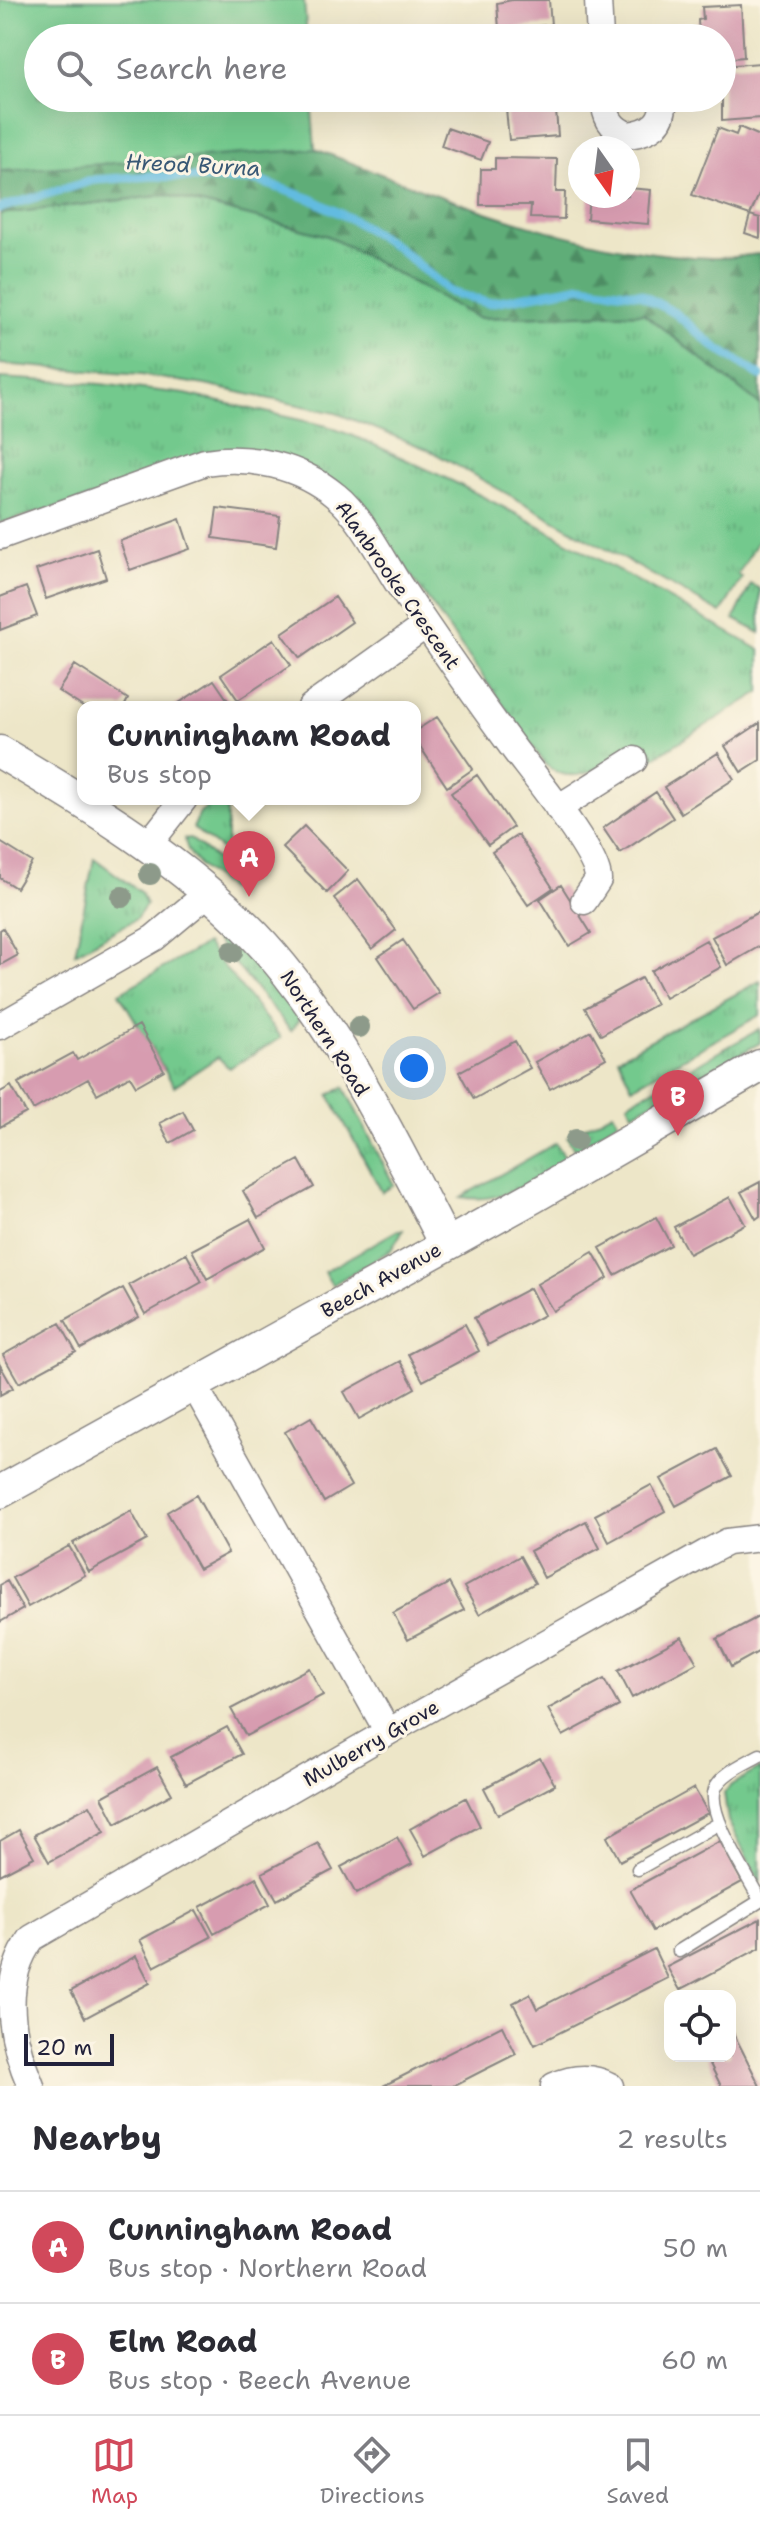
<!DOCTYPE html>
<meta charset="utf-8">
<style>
:root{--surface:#fff;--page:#f2f2f3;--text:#2b2b33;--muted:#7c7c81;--line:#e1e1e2;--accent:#d1495b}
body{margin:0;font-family:"Shantell Sans",sans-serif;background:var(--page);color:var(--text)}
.controls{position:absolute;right:24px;bottom:24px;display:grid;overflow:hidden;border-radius:16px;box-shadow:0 8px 32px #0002}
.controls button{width:72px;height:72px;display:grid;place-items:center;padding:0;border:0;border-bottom:2px solid var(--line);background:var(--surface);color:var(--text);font:40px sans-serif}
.compass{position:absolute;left:568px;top:136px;width:72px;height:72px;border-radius:50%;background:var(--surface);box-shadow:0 8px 32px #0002;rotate:166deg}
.scale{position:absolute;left:24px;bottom:20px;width:90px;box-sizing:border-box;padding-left:8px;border:4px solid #22223b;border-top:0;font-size:22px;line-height:28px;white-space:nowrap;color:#22223b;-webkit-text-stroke:6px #fcf5e5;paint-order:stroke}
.you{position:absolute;left:414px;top:1068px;width:28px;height:28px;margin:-20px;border:6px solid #fff;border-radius:50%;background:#1a73e8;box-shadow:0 0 0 12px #1a73e833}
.badge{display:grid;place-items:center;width:52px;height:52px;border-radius:50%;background:var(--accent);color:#fff;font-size:26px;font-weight:700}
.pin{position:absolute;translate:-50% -66px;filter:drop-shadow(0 2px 4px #0008)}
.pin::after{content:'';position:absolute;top:42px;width:28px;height:24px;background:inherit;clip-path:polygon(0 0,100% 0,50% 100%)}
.popup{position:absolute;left:77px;top:701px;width:344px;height:104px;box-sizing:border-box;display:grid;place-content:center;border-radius:16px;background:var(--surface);filter:drop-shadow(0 2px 6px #0005);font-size:26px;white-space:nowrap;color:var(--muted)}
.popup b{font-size:30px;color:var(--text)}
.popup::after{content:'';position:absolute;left:50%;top:100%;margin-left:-16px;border:16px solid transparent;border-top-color:var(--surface)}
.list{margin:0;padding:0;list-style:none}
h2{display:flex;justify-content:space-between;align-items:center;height:104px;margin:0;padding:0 32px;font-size:34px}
h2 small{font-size:26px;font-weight:400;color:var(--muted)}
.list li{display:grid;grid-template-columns:52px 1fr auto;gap:24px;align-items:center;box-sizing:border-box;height:112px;padding:0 32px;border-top:2px solid var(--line)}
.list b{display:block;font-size:30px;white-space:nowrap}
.list p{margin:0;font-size:26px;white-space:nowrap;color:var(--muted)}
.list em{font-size:26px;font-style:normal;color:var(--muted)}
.icon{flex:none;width:44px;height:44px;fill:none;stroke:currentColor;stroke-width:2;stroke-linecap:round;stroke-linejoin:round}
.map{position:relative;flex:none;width:760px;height:2086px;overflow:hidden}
.search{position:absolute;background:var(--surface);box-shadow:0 8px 32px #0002;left:24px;right:24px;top:24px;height:88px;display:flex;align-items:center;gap:20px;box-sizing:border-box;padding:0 28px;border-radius:44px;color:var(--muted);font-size:30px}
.sheet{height:328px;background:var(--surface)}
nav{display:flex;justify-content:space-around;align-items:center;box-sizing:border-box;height:112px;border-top:2px solid var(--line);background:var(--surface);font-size:22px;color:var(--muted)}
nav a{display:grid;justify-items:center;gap:4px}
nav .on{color:var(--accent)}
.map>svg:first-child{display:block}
</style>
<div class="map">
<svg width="760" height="2086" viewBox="0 0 760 2086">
<defs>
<pattern id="grass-tufts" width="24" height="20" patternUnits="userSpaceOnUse" patternTransform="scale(2)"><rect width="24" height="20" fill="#73c98d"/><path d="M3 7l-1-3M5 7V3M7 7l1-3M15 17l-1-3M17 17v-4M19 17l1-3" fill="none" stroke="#63ac7b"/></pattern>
<pattern id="forest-firs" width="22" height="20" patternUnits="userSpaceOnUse" patternTransform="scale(2)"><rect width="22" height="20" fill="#5ead78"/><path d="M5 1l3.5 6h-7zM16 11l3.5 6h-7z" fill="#4d8c64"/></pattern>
</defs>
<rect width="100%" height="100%" fill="#fcf5e5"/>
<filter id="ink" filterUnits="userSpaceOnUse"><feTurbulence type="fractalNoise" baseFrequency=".0125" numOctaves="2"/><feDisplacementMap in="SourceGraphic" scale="16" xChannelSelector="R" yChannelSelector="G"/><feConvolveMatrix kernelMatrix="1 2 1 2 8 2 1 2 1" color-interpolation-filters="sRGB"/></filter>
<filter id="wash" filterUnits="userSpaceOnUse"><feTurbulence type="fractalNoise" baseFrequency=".006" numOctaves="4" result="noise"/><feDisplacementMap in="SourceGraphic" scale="32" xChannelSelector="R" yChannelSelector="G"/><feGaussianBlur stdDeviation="1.8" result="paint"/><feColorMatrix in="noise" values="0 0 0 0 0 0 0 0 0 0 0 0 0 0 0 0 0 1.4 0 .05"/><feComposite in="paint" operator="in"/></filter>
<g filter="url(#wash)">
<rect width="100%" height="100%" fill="#ede6c8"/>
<path fill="url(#grass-tufts)" stroke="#4a7664" stroke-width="2" d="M167,195L328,236L478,318L643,313L760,405V537L738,575L742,578L721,613L427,449L336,413L205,385L141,375L0,364V214Z
M0,378L100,384L185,394L327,426L366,441L454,482L536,524L760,650V692L650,760L638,742C610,760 577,792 546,765L359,503L257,451L0,523Z
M751,584L760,589V633L734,619Z
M217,799H227V854L193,828L200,813Z
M190,838L238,877L229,889C213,876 187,861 185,839Z
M94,858L141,893L146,905L136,919L75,953Z
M206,929L228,934L237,941L300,1018L291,1031Z
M206,944L281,1038L229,1068L218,1057L174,1086L119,993Z
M760,981V1015L632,1087L618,1058Z
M760,1029V1043L633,1113L628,1103Z
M344,1087L394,1185L382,1192L329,1095Z
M613,1112L618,1121L575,1151L567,1137Z
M556,1143L566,1159C532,1180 503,1205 461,1197Z
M398,1230H403L391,1250L332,1285L324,1272Z
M759,1769L760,1771V1883L728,1821L724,1793L731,1785Z"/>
<path fill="url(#forest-firs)" stroke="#40685a" stroke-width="2" d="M315,149C440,196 575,253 711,258C727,259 744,255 760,254V405L643,313L478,318L328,236L167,195L0,214V171Z"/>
<path fill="#73c98d" stroke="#4a7664" stroke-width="2" d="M0,0H304L307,38H38V98H311L315,149L0,171Z"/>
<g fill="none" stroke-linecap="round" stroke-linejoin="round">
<path stroke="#62bbe0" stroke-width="9" d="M0,208L94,180L153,176L259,181L311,199L353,220L398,248L450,292L488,303L582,286L640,294L675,313L715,347L760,376"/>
</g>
<g id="blocks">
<path fill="#d79cb0" d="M512,0H549L551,25L499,29L497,3Z
M741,5L744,57L722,59V38H699L698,20L703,19L702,7Z
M553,32V38H509L508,36Z
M760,63V118L722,121V66Z
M505,98H555L558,136L509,140Z
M739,127L760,136V192L750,215L692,195L718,128L736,135Z
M447,128L488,142L481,160L441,146Z
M495,158L557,159L556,192H565L564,219L530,218L531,205H480L481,169H495Z
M628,188L651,190L648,224L587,219L589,196H628Z
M750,215L760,218V238L745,233Z
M217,508L280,516L276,547L213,538Z
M180,519L190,549L130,570L120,541Z
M97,549L106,578L46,599L36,570Z
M26,587L37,616L0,630V597Z
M335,597L352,622L300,658L282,633Z
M274,639L291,665L238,700L221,675Z
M75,665L128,699L124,707H83L58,691Z
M214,680L231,705L228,707H173Z
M437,717L473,769L447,787L415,739V731Z
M760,723V760L741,772L725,746Z
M718,753L734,779L681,813L664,787Z
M477,775L513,827L488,845L451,793Z
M656,792L673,818L620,853L603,828Z
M304,826L348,871L327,893L282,847Z
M518,835L553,888L528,905L492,852Z
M0,842L32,862L16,888L0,878Z
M358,879L396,930L372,949L334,898Z
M561,885L591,933L569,946L540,899Z
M760,911V946L727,965L712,937Z
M3,928L18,955L0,965V930Z
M403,940L439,993L413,1009L378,957Z
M706,940L721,967L665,998L651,971Z
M641,978L656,1004L601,1035L585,1008Z
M139,1025L164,1070L136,1086L130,1076L97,1094L88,1079L33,1110L18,1083L73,1053L77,1060Z
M591,1031L606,1058L550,1089L535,1062Z
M515,1041L530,1068L474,1099L459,1072Z
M11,1086L26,1113L0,1127V1092Z
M183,1111L193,1130L170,1143L160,1123Z
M299,1160L314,1187L258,1218L243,1191Z
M760,1182V1216L756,1219L741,1192Z
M730,1197L745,1224L689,1254L674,1227Z
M656,1217L671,1245L615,1275L600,1248Z
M250,1219L265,1247L207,1279L192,1250Z
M593,1252L608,1278L553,1311L537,1284Z
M186,1253L202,1282L145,1314L129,1285Z
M123,1288L139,1317L81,1349L65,1320Z
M530,1288L544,1315L488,1345L474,1318Z
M60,1323L76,1352L19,1383L3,1355Z
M465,1324L479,1351L423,1381L408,1354Z
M400,1361L415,1388L359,1419L344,1392Z
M0,1365L13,1388L0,1395Z
M311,1417L351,1486L324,1502L285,1432Z
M717,1449L732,1476L676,1506L661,1479Z
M651,1485L665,1511L609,1542L595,1515Z
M196,1495L228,1553L199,1569L167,1512Z
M131,1511L147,1540L89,1572L73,1543Z
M586,1521L600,1548L544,1578L530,1551Z
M69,1546L85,1575L28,1607L12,1578Z
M520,1556L535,1583L479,1614L464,1587Z
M7,1581L23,1609L0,1622V1585Z
M449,1583L464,1610L408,1640L393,1613Z
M760,1616V1651L731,1667L717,1639Z
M682,1637L697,1663L632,1698L618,1671Z
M309,1668L323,1695L246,1736L231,1709Z
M604,1679L619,1706L563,1736L548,1709Z
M227,1727L242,1754L186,1784L171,1757Z
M540,1758L555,1785L498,1815L484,1788Z
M157,1767L172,1794L116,1824L102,1797Z
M694,1788L708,1813L620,1861L607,1837Z
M466,1798L480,1826L425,1856L410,1829Z
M90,1805L105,1832L49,1862L34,1835Z
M19,1830L34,1857L0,1875V1841Z
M397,1837L412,1864L356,1894L341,1867Z
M720,1841L742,1882L653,1931L630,1890Z
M318,1843L333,1870L277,1900L262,1873Z
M256,1877L270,1904L214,1934L200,1907Z
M196,1910L211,1937L154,1967L140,1940Z
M760,1919V1948L680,1990L667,1967Z
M654,1949L668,1978L535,2045L513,2003L530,1994L537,2009Z
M136,1956L150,1983L85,2018L71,1991Z
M502,2026L516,2054L482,2071L453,2086H383Z
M730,2027L742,2050L760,2086H721L706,2056H730Z"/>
</g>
</g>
<g filter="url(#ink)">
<use href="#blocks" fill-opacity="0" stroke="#888482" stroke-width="2"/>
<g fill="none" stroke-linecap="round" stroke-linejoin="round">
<defs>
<path id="service" d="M760,1755C746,1763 720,1774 715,1789C706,1814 748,1876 760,1900
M638,1869L720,1823
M679,1951L760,1901"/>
<path id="minor" d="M598,0L600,38
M604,98C605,116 610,128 628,135C651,132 665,123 663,98
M0,536L205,462C251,455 299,465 336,496C361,516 381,557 399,585C436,640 474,695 514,749C531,772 600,856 598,880L584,901
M311,707L426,625
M558,808L634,760
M148,845L184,799
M0,1026L154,938L208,893
M194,1385L388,1732
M31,2086C10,2037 0,1982 32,1938L388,1732L706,1553L727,1542L760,1538
M554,2086C574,2077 592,2076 610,2086"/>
<path id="tertiary" d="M0,752C90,805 181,860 255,936C333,1017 394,1143 446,1244
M0,1492L533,1197L760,1066"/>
</defs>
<use href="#service" stroke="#888482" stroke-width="15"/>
<use href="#minor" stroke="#888482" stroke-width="29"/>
<use href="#tertiary" stroke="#888482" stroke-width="35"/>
<use href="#service" stroke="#fff" stroke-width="12"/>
<use href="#minor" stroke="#fff" stroke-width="26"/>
<use href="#tertiary" stroke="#fff" stroke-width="32"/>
</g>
<g fill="#8d9a8a">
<circle cx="150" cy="874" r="11"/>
<circle cx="122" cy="897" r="11"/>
<circle cx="232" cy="952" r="11"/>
<circle cx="359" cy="1027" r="11"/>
<circle cx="576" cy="1140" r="11"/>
</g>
</g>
<g text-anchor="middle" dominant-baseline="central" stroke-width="6" stroke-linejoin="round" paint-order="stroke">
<g font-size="20" fill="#22223b" stroke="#fcf5e5">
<text transform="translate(398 585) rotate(55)">Alanbrooke Crescent</text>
<text transform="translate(325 1033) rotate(57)">Northern Road</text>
<text transform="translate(381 1280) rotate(-29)">Beech Avenue</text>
<text transform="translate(371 1743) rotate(-30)">Mulberry Grove</text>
</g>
<g font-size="22" font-style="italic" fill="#385875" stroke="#fcf5e5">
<text transform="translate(193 165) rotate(3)">Hreod Burna</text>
</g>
</g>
</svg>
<div class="controls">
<button><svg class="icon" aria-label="locate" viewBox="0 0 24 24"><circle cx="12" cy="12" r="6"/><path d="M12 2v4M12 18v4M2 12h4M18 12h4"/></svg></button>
</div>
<svg class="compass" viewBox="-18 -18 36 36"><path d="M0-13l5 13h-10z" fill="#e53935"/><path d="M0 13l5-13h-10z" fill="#7c7c81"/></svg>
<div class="scale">20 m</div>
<div class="you"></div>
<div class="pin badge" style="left:249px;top:897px">A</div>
<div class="popup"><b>Cunningham Road</b>Bus stop</div>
<div class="pin badge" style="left:678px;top:1136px">B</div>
<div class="search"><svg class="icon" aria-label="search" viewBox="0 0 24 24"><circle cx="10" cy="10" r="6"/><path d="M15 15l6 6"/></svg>Search here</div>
</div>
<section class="sheet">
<h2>Nearby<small>2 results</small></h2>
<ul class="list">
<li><span class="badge">A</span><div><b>Cunningham Road</b><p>Bus stop · Northern Road</p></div><em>50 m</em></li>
<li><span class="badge">B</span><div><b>Elm Road</b><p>Bus stop · Beech Avenue</p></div><em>60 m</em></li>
</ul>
</section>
<nav>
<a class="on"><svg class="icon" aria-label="map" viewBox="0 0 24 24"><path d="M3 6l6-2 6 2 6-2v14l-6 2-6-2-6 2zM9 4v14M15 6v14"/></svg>Map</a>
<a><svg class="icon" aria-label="directions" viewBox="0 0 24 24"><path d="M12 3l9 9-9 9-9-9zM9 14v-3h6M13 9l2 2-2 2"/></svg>Directions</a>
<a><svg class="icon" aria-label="saved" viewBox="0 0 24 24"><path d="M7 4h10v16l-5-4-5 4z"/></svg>Saved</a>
</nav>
